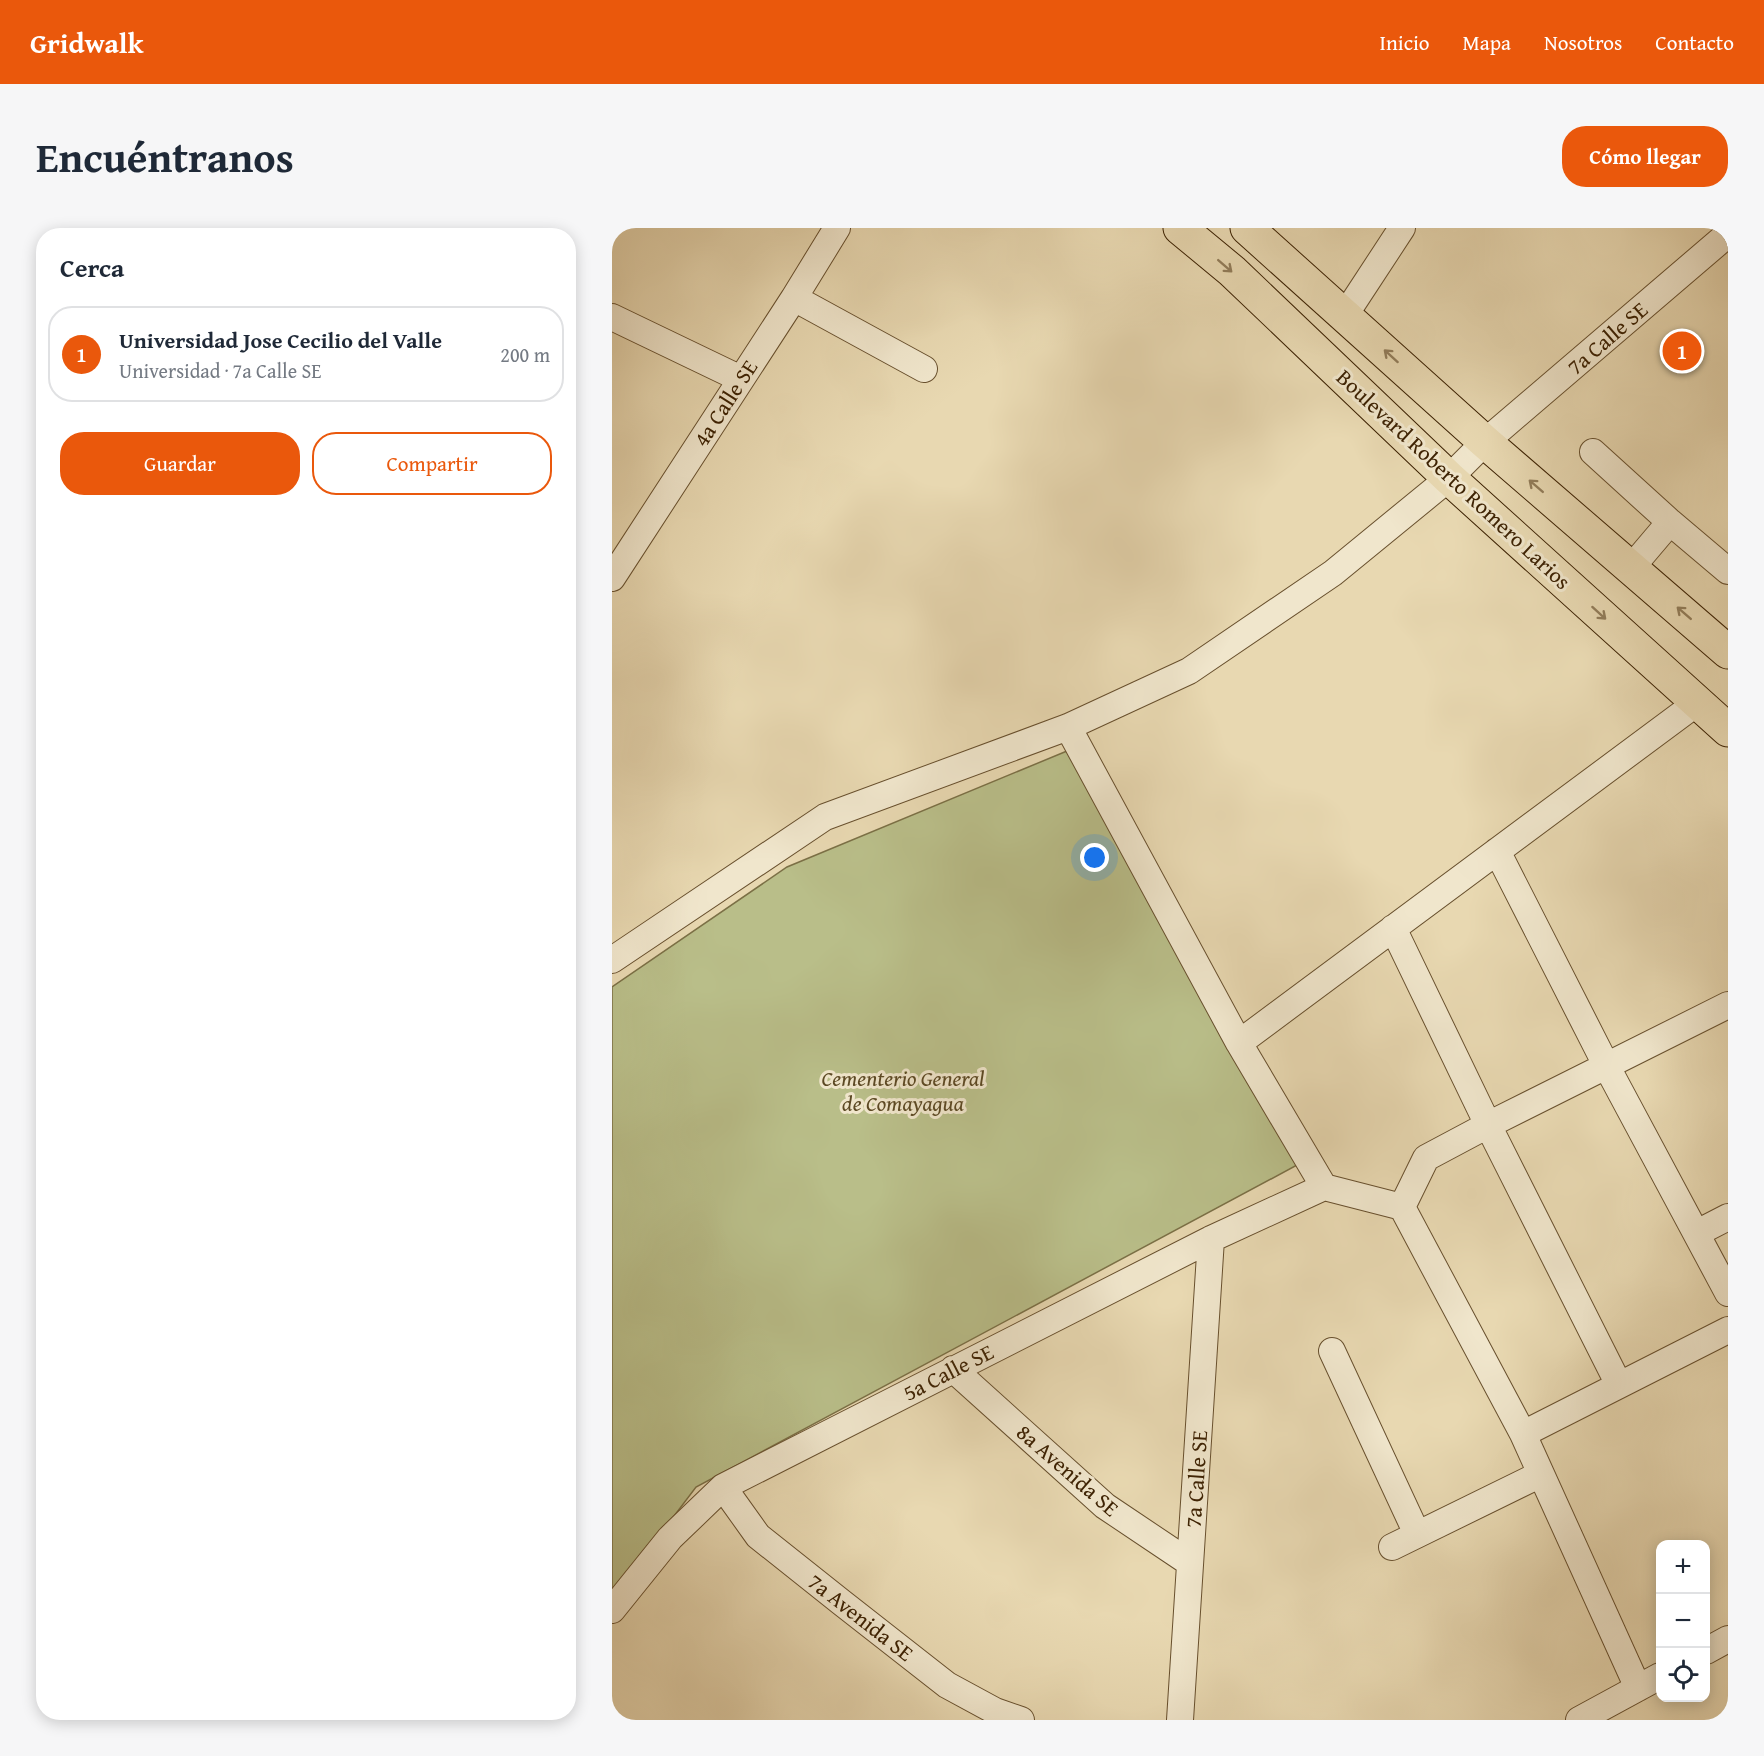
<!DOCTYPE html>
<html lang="es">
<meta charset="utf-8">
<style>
:root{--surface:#fff;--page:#f6f6f7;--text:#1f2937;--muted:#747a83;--line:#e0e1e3;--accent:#ea580c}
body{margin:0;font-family:"Gentium Book Plus",serif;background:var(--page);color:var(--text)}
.controls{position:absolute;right:18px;bottom:18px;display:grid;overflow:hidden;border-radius:12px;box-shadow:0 3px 15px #0003}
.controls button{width:54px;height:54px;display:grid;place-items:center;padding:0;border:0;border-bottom:2px solid var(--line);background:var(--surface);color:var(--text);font:30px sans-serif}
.you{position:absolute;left:483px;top:630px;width:21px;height:21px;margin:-15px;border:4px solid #fff;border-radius:50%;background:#1a73e8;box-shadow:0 0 0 9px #1a73e833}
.badge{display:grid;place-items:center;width:39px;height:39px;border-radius:50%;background:var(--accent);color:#fff;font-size:20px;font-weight:700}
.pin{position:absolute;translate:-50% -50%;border:3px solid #fff;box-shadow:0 2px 6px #0006}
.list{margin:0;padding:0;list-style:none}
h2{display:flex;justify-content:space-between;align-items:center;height:78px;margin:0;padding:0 24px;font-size:26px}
h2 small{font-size:20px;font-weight:400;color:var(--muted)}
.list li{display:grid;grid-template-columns:39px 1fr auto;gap:18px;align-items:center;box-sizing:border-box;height:96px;margin:0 12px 12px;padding:0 12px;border:2px solid var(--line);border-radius:24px}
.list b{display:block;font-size:22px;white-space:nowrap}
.list p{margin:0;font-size:20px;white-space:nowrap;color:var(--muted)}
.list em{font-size:20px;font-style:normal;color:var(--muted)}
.actions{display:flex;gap:12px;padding:18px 24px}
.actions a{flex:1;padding:14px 0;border:2px solid var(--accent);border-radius:24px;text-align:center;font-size:21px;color:var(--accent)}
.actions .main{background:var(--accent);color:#fff}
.icon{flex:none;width:33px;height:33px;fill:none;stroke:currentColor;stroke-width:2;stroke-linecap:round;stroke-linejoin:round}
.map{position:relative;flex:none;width:1116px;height:1492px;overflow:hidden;border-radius:24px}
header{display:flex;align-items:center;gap:36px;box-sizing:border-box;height:84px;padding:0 30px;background:var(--accent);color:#fff}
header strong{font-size:28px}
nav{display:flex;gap:33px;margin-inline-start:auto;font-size:21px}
.intro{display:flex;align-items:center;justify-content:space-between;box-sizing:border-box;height:144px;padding:0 36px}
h1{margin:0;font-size:42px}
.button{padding:15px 27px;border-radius:24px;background:var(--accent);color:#fff;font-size:21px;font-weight:700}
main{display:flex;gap:36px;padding:0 36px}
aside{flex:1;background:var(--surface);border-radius:24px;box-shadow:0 3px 15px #0003}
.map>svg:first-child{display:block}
</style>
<header>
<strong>Gridwalk</strong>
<nav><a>Inicio</a><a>Mapa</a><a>Nosotros</a><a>Contacto</a></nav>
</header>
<div class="intro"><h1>Encuéntranos</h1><a class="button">Cómo llegar</a></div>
<main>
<aside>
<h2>Cerca<small></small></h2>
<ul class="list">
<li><span class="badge">1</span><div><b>Universidad Jose Cecilio del Valle</b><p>Universidad · 7a Calle SE</p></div><em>200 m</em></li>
</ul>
<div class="actions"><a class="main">Guardar</a><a>Compartir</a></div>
</aside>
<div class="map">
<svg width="1116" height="1492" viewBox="0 0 1116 1492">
<rect width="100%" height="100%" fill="#e8d8b1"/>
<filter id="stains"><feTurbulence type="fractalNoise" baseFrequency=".00333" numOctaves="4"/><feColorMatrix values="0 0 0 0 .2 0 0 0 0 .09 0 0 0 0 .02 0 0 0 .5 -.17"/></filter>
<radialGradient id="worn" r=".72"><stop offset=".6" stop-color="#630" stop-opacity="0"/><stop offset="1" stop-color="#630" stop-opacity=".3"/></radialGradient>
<path fill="#b9be89" stroke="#7b7046" stroke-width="1.5" d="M455,523L687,936L84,1259L0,1370V759L175,639Z"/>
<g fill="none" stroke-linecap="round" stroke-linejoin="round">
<defs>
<path id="minor" d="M182,70L312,141
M733,87L790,0
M0,89L129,151
M981,224L1058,294L1116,343
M1019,340L1058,294
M0,350L182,70L225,0
M456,499L627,815L712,959L790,979L911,1206L1026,1460
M885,623L994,837L1116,1065
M781,700L876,897L1007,1157
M0,732L213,589L456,499L577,443L721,345L837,250L873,214L1116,6
M627,815L1086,474
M790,979L814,930L876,897L1116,777
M1085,1005L1116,989
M720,1123L805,1306
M341,1141L493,1278L578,1335
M911,1206L1116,1102
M111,1259L146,1308L229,1374L335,1457L383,1483L409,1492
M780,1319L929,1246
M0,1382L58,1310L111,1259L599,1011L712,959
M1094,1423L1116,1411
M568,1492L599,1011
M967,1492L1048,1448"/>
<path id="major" d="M568,0L620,43L837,250L1116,502
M635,0L873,214L1116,424"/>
</defs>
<use href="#minor" stroke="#68502e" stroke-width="28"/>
<use href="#major" stroke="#3d2203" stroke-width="35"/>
<use href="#minor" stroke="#f0e6cc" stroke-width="26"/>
<use href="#major" stroke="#e8d8b1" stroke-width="33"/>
</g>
<defs><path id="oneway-shaft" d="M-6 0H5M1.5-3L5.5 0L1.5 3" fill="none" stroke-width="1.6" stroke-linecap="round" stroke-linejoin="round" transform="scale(1.5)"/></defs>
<g stroke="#927d5a">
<use href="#oneway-shaft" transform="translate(613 38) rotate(41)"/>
<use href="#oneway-shaft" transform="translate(779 128) rotate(-138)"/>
<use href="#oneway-shaft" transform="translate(924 258) rotate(-139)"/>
<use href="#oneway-shaft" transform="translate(987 385) rotate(42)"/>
<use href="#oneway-shaft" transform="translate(1072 385) rotate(-139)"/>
</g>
<g text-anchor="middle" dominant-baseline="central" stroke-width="6" stroke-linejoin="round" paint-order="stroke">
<g font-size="22" fill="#3d2203" stroke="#f0e6cc">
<text transform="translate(995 110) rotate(-41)">7a Calle SE</text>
<text transform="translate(113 175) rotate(-57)">4a Calle SE</text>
<text transform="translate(842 251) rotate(43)">Boulevard Roberto Romero Larios</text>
<text transform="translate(336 1144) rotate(-27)">5a Calle SE</text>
<text transform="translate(456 1242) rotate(41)">8a Avenida SE</text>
<text transform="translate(584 1251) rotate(-86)">7a Calle SE</text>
<text transform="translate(249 1389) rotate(38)">7a Avenida SE</text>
</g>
<g font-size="22" font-style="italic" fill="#5c4924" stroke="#f0e6cc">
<text x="291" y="850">Cementerio General<tspan x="291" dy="25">de Comayagua</tspan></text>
</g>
</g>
<rect width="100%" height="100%" filter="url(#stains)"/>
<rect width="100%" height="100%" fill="url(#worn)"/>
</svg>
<div class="controls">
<button>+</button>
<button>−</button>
<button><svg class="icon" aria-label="locate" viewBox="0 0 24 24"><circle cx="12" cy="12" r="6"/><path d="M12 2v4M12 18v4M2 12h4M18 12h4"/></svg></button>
</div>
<div class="you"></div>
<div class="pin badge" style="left:1070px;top:123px">1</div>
</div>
</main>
